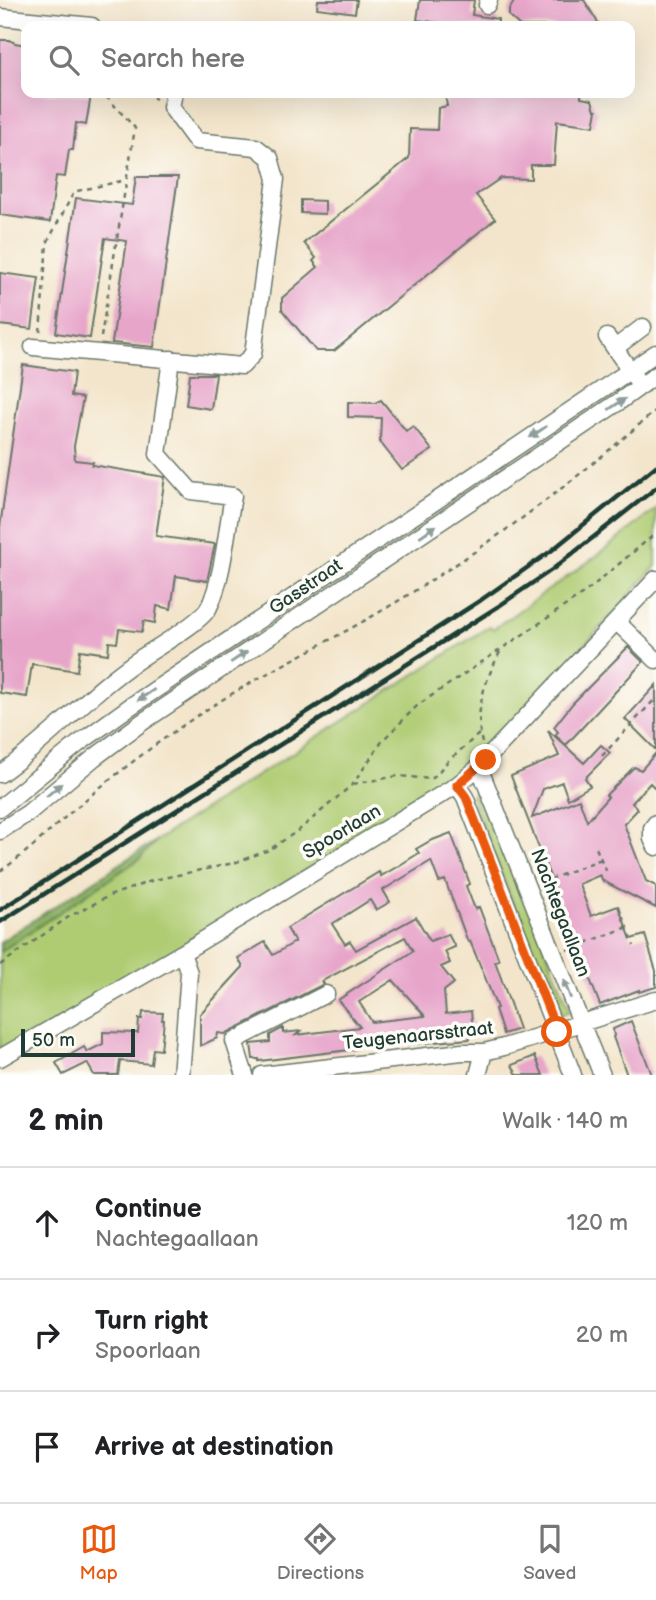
<!DOCTYPE html>
<meta charset="utf-8">
<style>
:root{--surface:#fff;--page:#f6f6f6;--text:#202124;--muted:#757577;--line:#e0e0e0;--accent:#ea580c}
body{margin:0;font-family:"Balsamiq Sans",sans-serif;background:var(--page);color:var(--text)}
.scale{position:absolute;left:21px;bottom:18px;width:114px;box-sizing:border-box;padding-left:7px;border:4px solid #1f3d34;border-top:0;font-size:19px;line-height:24px;white-space:nowrap;color:#1f3d34;-webkit-text-stroke:5px #fdfcf7;paint-order:stroke}
.stop{position:absolute;width:21px;height:21px;margin:-16px;border:5px solid #ea580c;border-radius:50%;background:#fff}
.stop.end{background:#ea580c;border-color:#fff;box-shadow:0 2px 7px #0008}
.list{margin:0;padding:0;list-style:none}
h2{display:flex;justify-content:space-between;align-items:center;height:91px;margin:0;padding:0 28px;font-size:30px}
h2 small{font-size:23px;font-weight:400;color:var(--muted)}
.list li{display:grid;grid-template-columns:46px 1fr auto;gap:21px;align-items:center;box-sizing:border-box;height:112px;padding:0 28px;border-top:2px solid var(--line)}
.list b{display:block;font-size:26px;white-space:nowrap}
.list p{margin:0;font-size:23px;white-space:nowrap;color:var(--muted)}
.list em{font-size:23px;font-style:normal;color:var(--muted)}
.icon{flex:none;width:38px;height:38px;fill:none;stroke:currentColor;stroke-width:2;stroke-linecap:round;stroke-linejoin:round}
.map{position:relative;flex:none;width:656px;height:1075px;overflow:hidden}
.search{position:absolute;background:var(--surface);box-shadow:0 7px 28px #0002;left:21px;right:21px;top:21px;height:77px;display:flex;align-items:center;gap:18px;box-sizing:border-box;padding:0 24px;border-radius:14px;color:var(--muted);font-size:26px}
.sheet{height:427px;background:var(--surface)}
nav{display:flex;justify-content:space-around;align-items:center;box-sizing:border-box;height:98px;border-top:2px solid var(--line);background:var(--surface);font-size:19px;color:var(--muted)}
nav a{display:grid;justify-items:center;gap:4px}
nav .on{color:var(--accent)}
.map>svg:first-child{display:block}
</style>
<div class="map">
<svg width="656" height="1075" viewBox="0 0 656 1075">
<rect width="100%" height="100%" fill="#fdfcf7"/>
<filter id="ink" filterUnits="userSpaceOnUse"><feTurbulence type="fractalNoise" baseFrequency=".0143" numOctaves="2"/><feDisplacementMap in="SourceGraphic" scale="14" xChannelSelector="R" yChannelSelector="G"/><feConvolveMatrix kernelMatrix="1 2 1 2 8 2 1 2 1" color-interpolation-filters="sRGB"/></filter>
<filter id="wash" filterUnits="userSpaceOnUse"><feTurbulence type="fractalNoise" baseFrequency=".00686" numOctaves="4" result="noise"/><feDisplacementMap in="SourceGraphic" scale="28" xChannelSelector="R" yChannelSelector="G"/><feGaussianBlur stdDeviation="1.57" result="paint"/><feColorMatrix in="noise" values="0 0 0 0 0 0 0 0 0 0 0 0 0 0 0 0 0 1.4 0 .05"/><feComposite in="paint" operator="in"/></filter>
<g filter="url(#wash)">
<rect width="100%" height="100%" fill="#f3e5cb"/>
<path fill="#afcc72" stroke="#678453" stroke-width="2" d="M656,509V566L473,768L0,1057V952L139,859L157,840L490,626L493,629L598,555Z
M484,788L570,1011L557,1016L471,796Z"/>
<path fill="#8bb064" stroke="#55764c" stroke-width="2" d="M157,840L139,859L0,952V942Z"/>
<g id="blocks">
<path fill="#e7a5ca" fill-rule="evenodd" d="M318,0H357L355,13L317,8Z
M420,0H474L472,15L498,19V26H463L417,20Z
M515,0H584L600,26H520L509,16V10Z
M0,40H9L15,43L26,45V93L91,95L86,125L76,123L73,150H69L65,177L56,176L50,222L0,215Z
M452,93H581V98L592,100L595,110H597L594,126L557,121L554,165H531V179L501,178L476,195L495,219L334,351H316L282,310V298L318,267L313,261L316,258L304,243L409,158L410,129L437,130L438,108L447,106L445,94Z
M136,177H178L154,347L112,343L127,241L105,238L90,338L56,333L76,198L132,205Z
M301,200L325,201V214L301,213Z
M0,273L39,278L32,329L0,325Z
M23,365L74,372L71,396L83,398L74,446L75,460L93,462L92,465L165,477L156,536L215,544L207,581L176,576L171,609L157,606L155,623L144,621L142,632L119,629L117,643L109,642L108,654L80,650L77,671L32,664L27,697L0,693V527Z
M190,374H216L211,409L186,405Z
M381,400L406,431L413,426L432,450L402,470L380,442L381,418L348,417V402L375,403Z
M628,647L643,662L566,745L555,735L558,732L554,727L573,703Z
M656,685V750L625,719Z
M548,730L584,763L601,745L610,753L585,778L590,786L568,799L562,782L543,789L532,818L579,799L587,821L608,797L606,795L634,767L641,770L656,753V789L650,783L632,803L638,809L624,824L646,881L656,886V908L603,881L600,875L579,884L591,916L618,906L631,939L645,935L656,971V987L639,992V990L600,1005L511,776L559,756Z
M451,833L470,884L466,886L475,909L479,907L499,960L495,961L519,1029L503,1034L495,1009L497,1008L483,972L470,941L468,942L445,880L439,882L431,861L383,890L390,902L376,910L370,900L332,924L345,944L350,941L356,950L416,917L430,941L448,934L455,947L445,951L450,963L441,967L454,983L444,991L446,1014L471,1011L473,1030H469L470,1039L387,1046L386,1039L357,1043V1049L259,1061V1059H253L251,1044L270,1042V1035L283,1028V1033L301,1031L296,1035L360,1027L338,1000L413,951L405,937L322,981L324,984L225,1034L218,1033L217,1038L200,1046V1014L243,967L238,958L265,942L273,955L295,942L287,928L379,872L381,876L400,865L419,853L416,849L430,841ZM393,980L425,1016L372,1022L359,1002Z
M143,1012L163,1013L162,1020H164L161,1050L153,1049L151,1064L120,1061L118,1075H94L87,1063L63,1075L56,1063L84,1047L87,1052L103,1044V1032L138,1033L139,1019H142Z
M631,1021L634,1029L652,1075H627L613,1037L614,1036L613,1029Z
M535,1056L543,1075H517L512,1065Z"/>
</g>
</g>
<g filter="url(#ink)">
<use href="#blocks" fill-opacity="0" stroke="#697869" stroke-width="2"/>
<g fill="none" stroke-linecap="round" stroke-linejoin="round">
<defs>
<path id="minor" d="M487,5L489,0
M0,17L92,26
M607,337L636,379
M33,347L242,366L253,354L276,179L270,158L256,147L196,141L171,107L174,93
M615,348L643,327
M617,622L656,660
M479,767L602,1075
M0,774C50,739 90,692 141,658C157,647 202,622 209,607C223,579 227,528 233,496L191,491L158,454L171,359
M457,785L465,797L573,1075
M0,808L78,744L128,708L656,353
M656,823L652,828V839L656,847
M0,831L28,813L95,757L141,723L620,401L656,375
M0,1058L182,953L457,785L479,767L656,579
M181,1075L189,973L182,953
M245,1075L234,1041L326,994
M262,1075L462,1052H484L504,1047L656,1000
M478,1075L484,1052"/>
</defs>
<use href="#minor" stroke="#697869" stroke-width="19"/>
<path stroke="#697869" stroke-width="2.5" stroke-dasharray="5 5" stroke-linecap="butt" d="M144,93L156,99
M40,332L47,243L73,194L77,191L126,180
M101,337L135,128L103,93
M482,743C474,710 485,681 500,652
M602,756L656,698
M353,784L398,776L432,779L448,761L480,733
M596,848L608,875
M0,871C28,853 52,828 77,807C121,769 168,734 217,703C271,669 329,642 383,610C481,552 571,485 656,410
M541,883L601,859
M619,907L634,946
M567,950L628,927
M0,965L70,916L109,896L154,880L234,863L269,850L299,830L353,784L383,740L418,705L583,594L656,533"/>
<use href="#minor" stroke="#fff" stroke-width="16"/>
<path stroke="#1f3d34" stroke-width="4.5" d="M0,910L481,600L551,551L656,466
M0,922L499,606L553,569L656,488"/>
</g>
<defs><path id="oneway-solid" d="M-6-.8H1V-3.2L6.5 0L1 3.2V.8H-6Z" transform="scale(1.75)"/></defs>
<g fill="#8f9e9a">
<use href="#oneway-solid" transform="translate(617 404) rotate(-34)"/>
<use href="#oneway-solid" transform="translate(538 432) rotate(146)"/>
<use href="#oneway-solid" transform="translate(428 531) rotate(-34)"/>
<use href="#oneway-solid" transform="translate(239 657) rotate(-34)"/>
<use href="#oneway-solid" transform="translate(146 695) rotate(146)"/>
<use href="#oneway-solid" transform="translate(54 790) rotate(-40)"/>
<use href="#oneway-solid" transform="translate(567 989) rotate(-111)"/>
</g>
</g>
<g fill="none" stroke-linecap="round" stroke-linejoin="round" filter="url(#ink)">
<path stroke="#ea580c" stroke-width="9" d="M486,760L457,785L466,797L557,1032"/>
</g>
<g text-anchor="middle" dominant-baseline="central" stroke-width="7" stroke-linejoin="round" paint-order="stroke">
<g font-size="19" fill="#1f3d34" stroke="#fdfcf7">
<text transform="translate(306 587) rotate(-34)">Gasstraat</text>
<text transform="translate(342 832) rotate(-31)">Spoorlaan</text>
<text transform="translate(560 913) rotate(69)">Nachtegaallaan</text>
<text transform="translate(418 1036) rotate(-6)">Teugenaarsstraat</text>
</g>
</g>
</svg>
<div class="scale">50 m</div>
<div class="stop" style="left:557px;top:1032px"></div>
<div class="stop end" style="left:486px;top:760px"></div>
<div class="search"><svg class="icon" aria-label="search" viewBox="0 0 24 24"><circle cx="10" cy="10" r="6"/><path d="M15 15l6 6"/></svg>Search here</div>
</div>
<section class="sheet">
<h2>2 min<small>Walk · 140 m</small></h2>
<ul class="list">
<li><svg class="icon" aria-label="ahead" viewBox="0 0 24 24"><path d="M12 20V5M6 11l6-6 6 6"/></svg><div><b>Continue</b><p>Nachtegaallaan</p></div><em>120 m</em></li>
<li><svg class="icon" aria-label="right" viewBox="0 0 24 24"><path d="M7 20v-9h11M14 6l5 5-5 5"/></svg><div><b>Turn right</b><p>Spoorlaan</p></div><em>20 m</em></li>
<li><svg class="icon" aria-label="arrive" viewBox="0 0 24 24"><path d="M6 21V4h12l-3 4 3 4H6"/></svg><div><b>Arrive at destination</b></div></li>
</ul>
</section>
<nav>
<a class="on"><svg class="icon" aria-label="map" viewBox="0 0 24 24"><path d="M3 6l6-2 6 2 6-2v14l-6 2-6-2-6 2zM9 4v14M15 6v14"/></svg>Map</a>
<a><svg class="icon" aria-label="directions" viewBox="0 0 24 24"><path d="M12 3l9 9-9 9-9-9zM9 14v-3h6M13 9l2 2-2 2"/></svg>Directions</a>
<a><svg class="icon" aria-label="saved" viewBox="0 0 24 24"><path d="M7 4h10v16l-5-4-5 4z"/></svg>Saved</a>
</nav>
